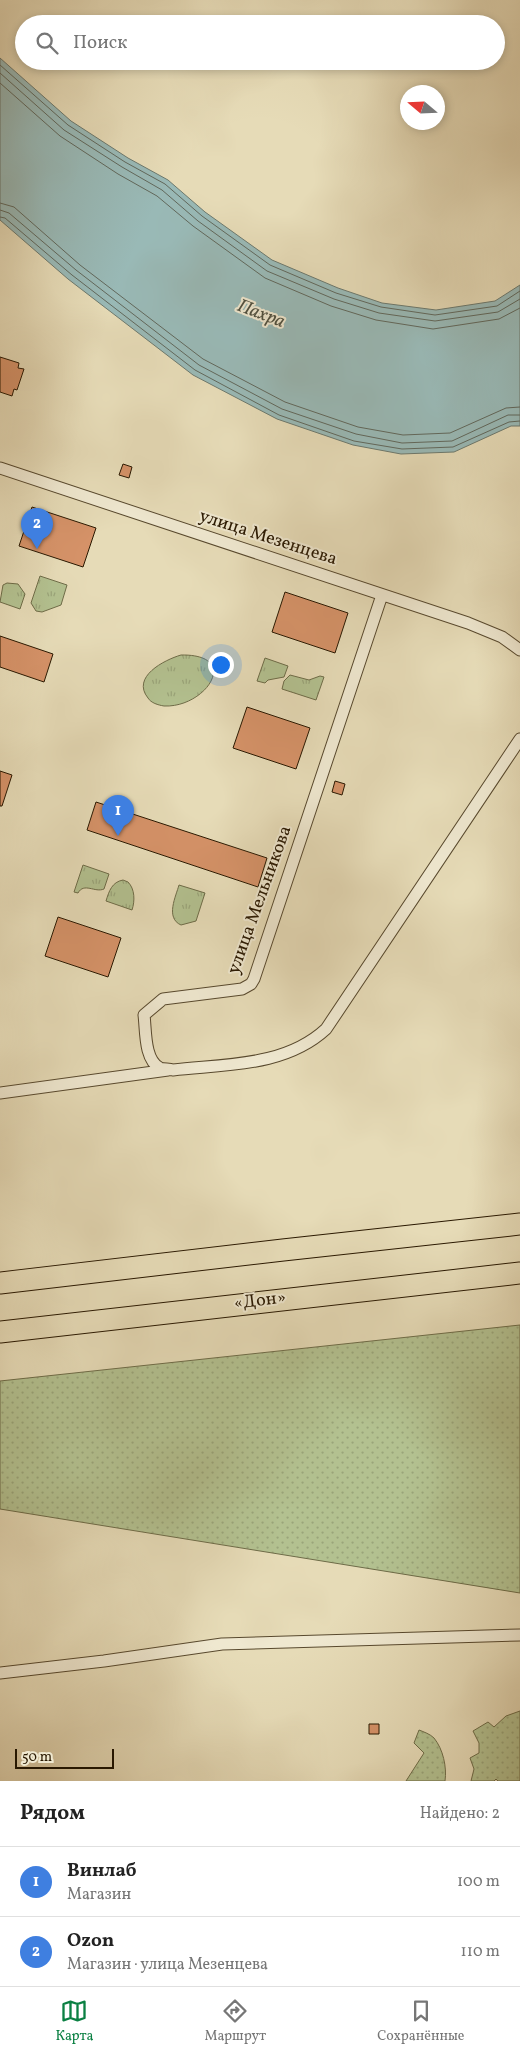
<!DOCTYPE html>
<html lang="ru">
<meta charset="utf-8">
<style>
:root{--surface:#fff;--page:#f6f6f6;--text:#222;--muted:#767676;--line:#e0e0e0;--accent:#0b8043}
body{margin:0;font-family:Vollkorn,serif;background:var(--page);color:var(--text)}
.compass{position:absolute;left:400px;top:85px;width:45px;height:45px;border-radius:50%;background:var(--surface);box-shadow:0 2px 8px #0003;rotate:289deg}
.scale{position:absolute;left:15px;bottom:12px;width:99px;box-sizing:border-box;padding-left:5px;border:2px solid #291801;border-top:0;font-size:14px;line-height:18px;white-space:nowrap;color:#291801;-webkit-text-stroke:4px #efe8d0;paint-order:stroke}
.you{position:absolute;left:220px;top:664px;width:18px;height:18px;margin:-12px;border:4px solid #fff;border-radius:50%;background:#1a73e8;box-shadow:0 0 0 8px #1a73e833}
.badge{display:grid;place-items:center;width:32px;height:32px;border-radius:50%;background:var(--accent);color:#fff;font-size:16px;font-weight:700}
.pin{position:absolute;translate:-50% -41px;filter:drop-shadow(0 1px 2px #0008)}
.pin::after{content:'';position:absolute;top:26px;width:18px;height:15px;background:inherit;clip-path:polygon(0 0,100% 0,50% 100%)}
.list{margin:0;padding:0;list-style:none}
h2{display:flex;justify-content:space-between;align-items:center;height:65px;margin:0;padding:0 20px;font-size:21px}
h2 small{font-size:16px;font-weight:400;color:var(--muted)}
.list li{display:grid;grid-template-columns:32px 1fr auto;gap:15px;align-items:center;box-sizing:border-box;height:70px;padding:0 20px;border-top:1px solid var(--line)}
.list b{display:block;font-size:19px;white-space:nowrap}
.list p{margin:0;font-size:16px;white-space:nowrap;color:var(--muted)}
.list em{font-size:16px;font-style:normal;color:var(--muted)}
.icon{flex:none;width:28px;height:28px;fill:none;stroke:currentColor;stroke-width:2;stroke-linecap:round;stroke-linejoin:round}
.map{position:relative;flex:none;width:520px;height:1781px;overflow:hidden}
.search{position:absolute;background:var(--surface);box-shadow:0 2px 8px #0003;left:15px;right:15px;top:15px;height:55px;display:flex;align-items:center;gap:12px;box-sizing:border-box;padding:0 18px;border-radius:28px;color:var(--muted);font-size:19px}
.sheet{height:205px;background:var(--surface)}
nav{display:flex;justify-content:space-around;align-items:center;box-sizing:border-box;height:70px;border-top:1px solid var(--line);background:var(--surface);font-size:14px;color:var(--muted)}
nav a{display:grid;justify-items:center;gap:2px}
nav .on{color:var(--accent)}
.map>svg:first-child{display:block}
</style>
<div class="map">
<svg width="520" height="1781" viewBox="0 0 520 1781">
<defs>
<pattern id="grass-dots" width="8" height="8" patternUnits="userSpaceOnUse" patternTransform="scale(1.25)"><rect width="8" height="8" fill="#b3c190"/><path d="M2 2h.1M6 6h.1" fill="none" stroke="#9aa57a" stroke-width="1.8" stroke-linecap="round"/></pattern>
<pattern id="park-tufts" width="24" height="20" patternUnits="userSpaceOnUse" patternTransform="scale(1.25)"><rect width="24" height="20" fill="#b3c190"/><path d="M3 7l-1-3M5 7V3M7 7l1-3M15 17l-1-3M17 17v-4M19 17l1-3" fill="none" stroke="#9aa57a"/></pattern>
</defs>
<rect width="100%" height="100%" fill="#e6dbb7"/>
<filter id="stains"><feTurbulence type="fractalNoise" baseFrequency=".004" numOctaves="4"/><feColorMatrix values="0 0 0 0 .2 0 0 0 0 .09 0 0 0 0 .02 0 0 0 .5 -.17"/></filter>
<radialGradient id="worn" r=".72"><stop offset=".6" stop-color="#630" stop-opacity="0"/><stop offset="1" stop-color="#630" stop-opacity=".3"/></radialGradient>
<path fill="url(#grass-dots)" stroke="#6e6c48" d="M520,1325V1593L0,1509V1381Z
M520,1711V1781H498L496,1779L494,1781H471L474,1769L470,1758L479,1753V1743L473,1731L488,1722L494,1727L506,1716Z
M419,1730C424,1732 430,1734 434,1738C443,1749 447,1767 445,1781H406L424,1753L414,1743Z"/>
<path fill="url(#park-tufts)" stroke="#6e6c48" d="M40,576L67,585L61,605L42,612L36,611L31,603Z
M7,583L18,584L25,594L20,609L0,602L3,585Z
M181,655C242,654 206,708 164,706C158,705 151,703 148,698C131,677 164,660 181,655Z
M265,658L288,666L284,677L268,680L265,683L257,681Z
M290,675L309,680L320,676L324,677L316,700L282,689L284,681Z
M83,865L109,874L104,889C95,893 84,882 78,893L74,892Z
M123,880L128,882C135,889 135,901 132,910L106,901C109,891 112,882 123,880Z
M179,885L205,893L196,921L181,925C165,918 176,896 179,885Z"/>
<path fill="#99b9b6" stroke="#6c796e" d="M0,58L71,121L128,158L168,180L205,212L272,260L338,288L382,303L436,310L495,301L520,285V426H511L454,452L401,454L353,445L277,419L193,375L68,279L0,220Z"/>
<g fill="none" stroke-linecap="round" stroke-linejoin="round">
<path stroke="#61685c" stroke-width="1" d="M0,65L68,125L125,162L165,184L202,216L270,265L336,293L381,307L435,315L497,306L520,291
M0,73L64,130L122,167L162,190L198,221L267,271L334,299L379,313L435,321L498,312L520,299
M0,83L60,136L118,174L157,196L193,226L265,278L331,306L376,320L433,329L499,319L520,308
M0,203L14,207L80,265L203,359L285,402L358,427L403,435L450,433L506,408L520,407
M0,210L9,213L76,270L199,365L282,409L356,434L402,443L452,441L508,415H520
M0,217L5,218L72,275L195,370L279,415L354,441L402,449L453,447L509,422L520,421"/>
</g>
<path fill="#d59268" stroke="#291801" d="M0,357L19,363L18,368L24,369L17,390L14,389L12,396L0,392Z
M123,464L132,467L129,478L119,475Z
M32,507L96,528L83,567L19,546Z
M285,592L348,613L335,653L272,632Z
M0,636L53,654L44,682L0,667Z
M247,707L310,728L296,769L233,748Z
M0,771L12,775L2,806H0Z
M335,781L345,784L342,795L332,792Z
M96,802L267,858L258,887L87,830Z
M58,917L121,938L108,977L45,956Z
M369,1724H379V1734H369Z"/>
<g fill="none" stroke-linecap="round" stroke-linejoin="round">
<defs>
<path id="minor" d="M0,468L468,623L502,637L520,650
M382,595L254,979L251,984L242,989L163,999L144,1015C146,1030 144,1060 160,1068C164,1069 169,1069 173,1070C225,1064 285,1067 326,1029L520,739
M0,1093L168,1070
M0,1673L104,1661L222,1644L520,1635"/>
<path id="motorway" d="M0,1283L283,1250L520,1224
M0,1332L520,1273"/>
</defs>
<use href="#minor" stroke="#58492e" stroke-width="13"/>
<use href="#motorway" stroke="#291801" stroke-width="23"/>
<use href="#minor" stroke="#efe8d0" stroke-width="11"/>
<use href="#motorway" stroke="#e6dbb7" stroke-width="21"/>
</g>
<g text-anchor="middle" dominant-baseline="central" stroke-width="4" stroke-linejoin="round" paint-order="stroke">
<g font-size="18" fill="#291801" stroke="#efe8d0">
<text transform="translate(268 538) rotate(18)">улица Мезенцева</text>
<text transform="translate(260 900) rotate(-70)">улица Мельникова</text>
<text transform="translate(260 1301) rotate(-7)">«Дон»</text>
</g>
<g font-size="19" font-style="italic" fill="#505040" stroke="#efe8d0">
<text transform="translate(261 314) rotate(21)">Пахра</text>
</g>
</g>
<rect width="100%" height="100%" filter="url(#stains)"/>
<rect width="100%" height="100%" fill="url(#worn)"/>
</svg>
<svg class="compass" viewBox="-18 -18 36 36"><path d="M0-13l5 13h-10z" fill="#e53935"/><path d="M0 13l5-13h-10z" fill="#767676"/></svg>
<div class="scale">50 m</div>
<div class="you"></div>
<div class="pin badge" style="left:118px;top:836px;background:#3f7fe0">1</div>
<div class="pin badge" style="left:37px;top:549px;background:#3f7fe0">2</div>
<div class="search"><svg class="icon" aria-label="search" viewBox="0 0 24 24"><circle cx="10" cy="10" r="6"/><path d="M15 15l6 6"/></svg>Поиск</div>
</div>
<section class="sheet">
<h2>Рядом<small>Найдено: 2</small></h2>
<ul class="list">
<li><span class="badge" style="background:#3f7fe0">1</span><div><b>Винлаб</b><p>Магазин</p></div><em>100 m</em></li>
<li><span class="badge" style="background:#3f7fe0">2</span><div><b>Ozon</b><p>Магазин · улица Мезенцева</p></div><em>110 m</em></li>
</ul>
</section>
<nav>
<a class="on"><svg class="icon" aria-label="map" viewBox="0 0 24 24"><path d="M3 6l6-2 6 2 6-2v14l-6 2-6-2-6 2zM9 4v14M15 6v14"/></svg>Карта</a>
<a><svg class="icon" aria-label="directions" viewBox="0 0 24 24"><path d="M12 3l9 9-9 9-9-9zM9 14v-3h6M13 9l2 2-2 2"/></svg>Маршрут</a>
<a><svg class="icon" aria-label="saved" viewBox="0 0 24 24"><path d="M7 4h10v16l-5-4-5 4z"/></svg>Сохранённые</a>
</nav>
